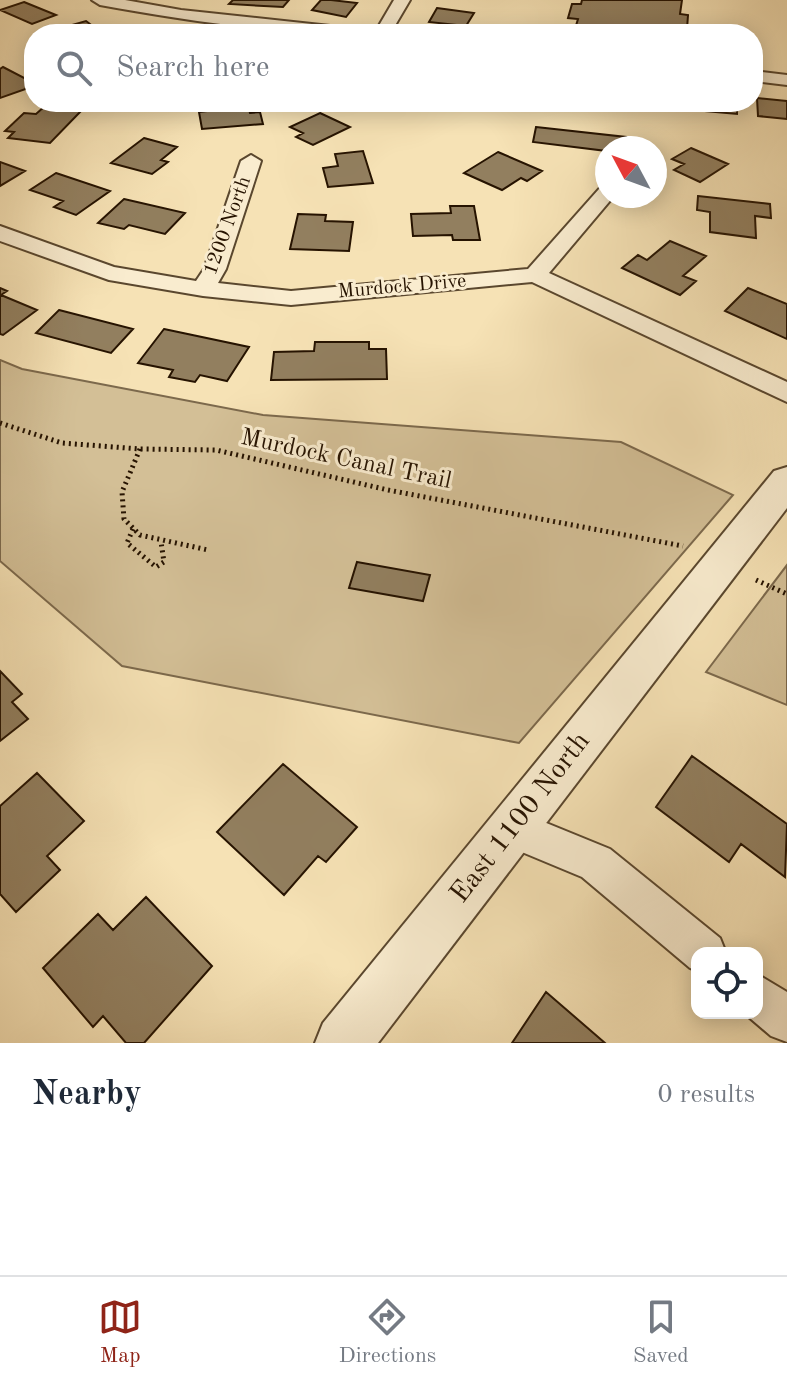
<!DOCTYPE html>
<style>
:root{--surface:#fff;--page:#f6f6f7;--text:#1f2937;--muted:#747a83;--line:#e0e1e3;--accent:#8f2418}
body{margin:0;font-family:"Old Standard TT",serif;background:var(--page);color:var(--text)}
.controls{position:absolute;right:24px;bottom:24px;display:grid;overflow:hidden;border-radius:16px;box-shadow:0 4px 20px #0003}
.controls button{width:72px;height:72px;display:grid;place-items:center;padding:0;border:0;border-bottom:2px solid var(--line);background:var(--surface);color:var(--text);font:40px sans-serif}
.compass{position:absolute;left:595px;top:136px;width:72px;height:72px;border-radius:50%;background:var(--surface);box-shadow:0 4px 20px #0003;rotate:311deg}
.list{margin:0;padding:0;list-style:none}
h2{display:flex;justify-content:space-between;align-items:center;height:104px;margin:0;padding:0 32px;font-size:34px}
h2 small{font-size:26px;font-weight:400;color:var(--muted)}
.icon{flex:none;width:44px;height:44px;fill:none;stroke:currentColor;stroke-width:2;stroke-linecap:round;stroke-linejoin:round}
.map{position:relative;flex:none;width:787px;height:1043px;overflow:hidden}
.search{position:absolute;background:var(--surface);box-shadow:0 4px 20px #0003;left:24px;right:24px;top:24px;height:88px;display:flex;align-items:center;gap:20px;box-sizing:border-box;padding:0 28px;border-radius:32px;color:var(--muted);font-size:30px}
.sheet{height:232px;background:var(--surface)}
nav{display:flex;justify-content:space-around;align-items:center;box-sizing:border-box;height:112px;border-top:2px solid var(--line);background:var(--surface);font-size:22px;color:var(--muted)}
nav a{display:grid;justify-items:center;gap:4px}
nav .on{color:var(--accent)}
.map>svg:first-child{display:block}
</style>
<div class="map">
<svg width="787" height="1043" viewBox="0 0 787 1043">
<rect width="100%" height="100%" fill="#f6e2b5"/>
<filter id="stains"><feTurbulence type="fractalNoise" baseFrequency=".0025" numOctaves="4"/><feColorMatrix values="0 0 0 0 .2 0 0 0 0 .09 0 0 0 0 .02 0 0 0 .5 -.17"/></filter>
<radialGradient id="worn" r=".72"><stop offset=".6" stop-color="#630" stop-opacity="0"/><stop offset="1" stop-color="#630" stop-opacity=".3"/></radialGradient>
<path fill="#d3bf96" stroke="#7c694c" stroke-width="2" d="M0,360L22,369L263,415L621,442L733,495L519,743L122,666L0,561Z
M787,565V705L706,672Z"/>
<path fill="#927f5f" stroke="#261301" stroke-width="2" d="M233,0H289L283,7L229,4Z
M321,0H331L357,3L346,17L312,10Z
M582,0H682L680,14L688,15L687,29L677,28V34L574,32L578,19L568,18L572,4H581Z
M24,2L56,15L32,24L0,10Z
M437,8L474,13L466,26L429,22Z
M86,21L103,34L47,32Z
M3,67L34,83V86L0,98V69Z
M757,98L787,101V119L758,116Z
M694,102H737V114L694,110Z
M45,106L82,110L50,143L8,138L14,132L5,131L24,113L36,114Z
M248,106L250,113L260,112L263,124L202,129L199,112Z
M320,113L350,127L313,145L296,137L303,133L290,127Z
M536,127L626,137L624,148H607V151L533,142Z
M144,138L177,147L161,160L168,162L152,174L111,163Z
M691,148L728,164L700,182L674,170L684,164L672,159Z
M363,151L373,183L328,187L323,168L338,166L335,154Z
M498,152L542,171L527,181L521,178L502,190L464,173Z
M0,162L25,171L0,186Z
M56,173L110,191L76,215L54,207L63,201L30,190Z
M698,196L770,204L771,218L755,216L756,238L710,232V212L697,210Z
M124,199L185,213L165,234L129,225L124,229L98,223Z
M450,206H474L480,240H453L452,235L413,236L411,214L451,213Z
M298,214L326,215L325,221L353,222L349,251L290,249Z
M670,241L706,256L683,276L696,281L680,295L622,268L638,255L647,260Z
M0,288L7,291L1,295L37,310L3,335L0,334Z
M748,288L787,304V339L725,311Z
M59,310L133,329L111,353L36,333Z
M164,329L249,347L227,381L200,375L195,382L169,377L173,370L138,363Z
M315,342H369V349H386L387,379L271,380L274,352L314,351Z
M357,562L430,575L423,601L349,588Z
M0,671L22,694L12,702L28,719L0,741Z
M692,756L787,824L785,877L741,844L729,862L656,807Z
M283,764L357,827L326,862L318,856L284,895L217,832Z
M37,773L84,821L47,856L60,870L16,912L0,894V806Z
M146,897L212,966L144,1043H126L103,1016L93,1027L43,968L98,914L113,930Z
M546,992L605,1043H512Z"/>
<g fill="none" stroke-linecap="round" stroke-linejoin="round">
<defs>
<path id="minor" d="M92,0H125L181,10L358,29L366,34C276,34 188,21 100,5Z
M394,0H410L390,34H374Z
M753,71L787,75V85L753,81Z
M251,155L261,161L226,269L218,283L291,291L528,269L599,189L606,187L607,196H614L549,273L787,382V402L532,282L291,305L203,296L109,280L0,241V226L114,267L196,281L204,269L241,161Z
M512,809L610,849L720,938L726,953H697V971L690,968L582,877L498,842L493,828L498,814Z
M757,974L787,992V1042L771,1036L744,1013H757Z"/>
<path id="tertiary" d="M787,467V508L378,1043H315L323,1023L774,471Z"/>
</defs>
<use href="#minor" stroke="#5a472e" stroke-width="4"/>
<use href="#tertiary" stroke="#5a472e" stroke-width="4"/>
<path stroke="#261301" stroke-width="5" stroke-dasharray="2 4" stroke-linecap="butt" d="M0,423L62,443L140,449L216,450L388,490L683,546
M140,449L122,492L124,519L140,535L208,550
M133,529L127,543L156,567L164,562L161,542
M756,580L787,594"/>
<use href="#minor" fill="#f9eccf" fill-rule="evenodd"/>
<use href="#tertiary" fill="#f9eccf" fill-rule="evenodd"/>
</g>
<g text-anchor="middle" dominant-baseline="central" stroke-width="6" stroke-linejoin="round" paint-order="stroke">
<g font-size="20" fill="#261301" stroke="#f9eccf">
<text transform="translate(228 226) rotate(-70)">1200 North</text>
<text transform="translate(402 287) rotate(-5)">Murdock Drive</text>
</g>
<g font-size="24" fill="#261301" stroke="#f9eccf">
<text transform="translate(346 460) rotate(12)">Murdock Canal Trail</text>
</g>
<g font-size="28" fill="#261301" stroke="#f9eccf">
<text transform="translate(521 818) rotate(-52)">East 1100 North</text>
</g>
</g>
<rect width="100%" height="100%" filter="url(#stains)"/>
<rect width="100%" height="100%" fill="url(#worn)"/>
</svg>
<div class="controls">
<button><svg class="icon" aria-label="locate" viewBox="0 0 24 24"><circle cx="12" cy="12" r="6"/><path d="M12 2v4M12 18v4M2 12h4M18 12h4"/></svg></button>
</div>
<svg class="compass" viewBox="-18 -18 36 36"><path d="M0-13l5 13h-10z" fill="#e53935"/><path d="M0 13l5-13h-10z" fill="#747a83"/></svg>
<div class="search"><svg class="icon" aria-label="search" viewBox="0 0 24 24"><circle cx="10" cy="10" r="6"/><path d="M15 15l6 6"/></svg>Search here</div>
</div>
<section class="sheet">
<h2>Nearby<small>0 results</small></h2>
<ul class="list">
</ul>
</section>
<nav>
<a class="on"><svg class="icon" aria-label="map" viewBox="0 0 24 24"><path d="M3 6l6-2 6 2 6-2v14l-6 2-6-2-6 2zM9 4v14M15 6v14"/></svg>Map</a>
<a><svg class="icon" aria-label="directions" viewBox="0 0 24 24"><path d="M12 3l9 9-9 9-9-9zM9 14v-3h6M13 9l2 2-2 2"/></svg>Directions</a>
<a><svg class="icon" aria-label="saved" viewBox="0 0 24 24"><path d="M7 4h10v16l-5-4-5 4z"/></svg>Saved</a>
</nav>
